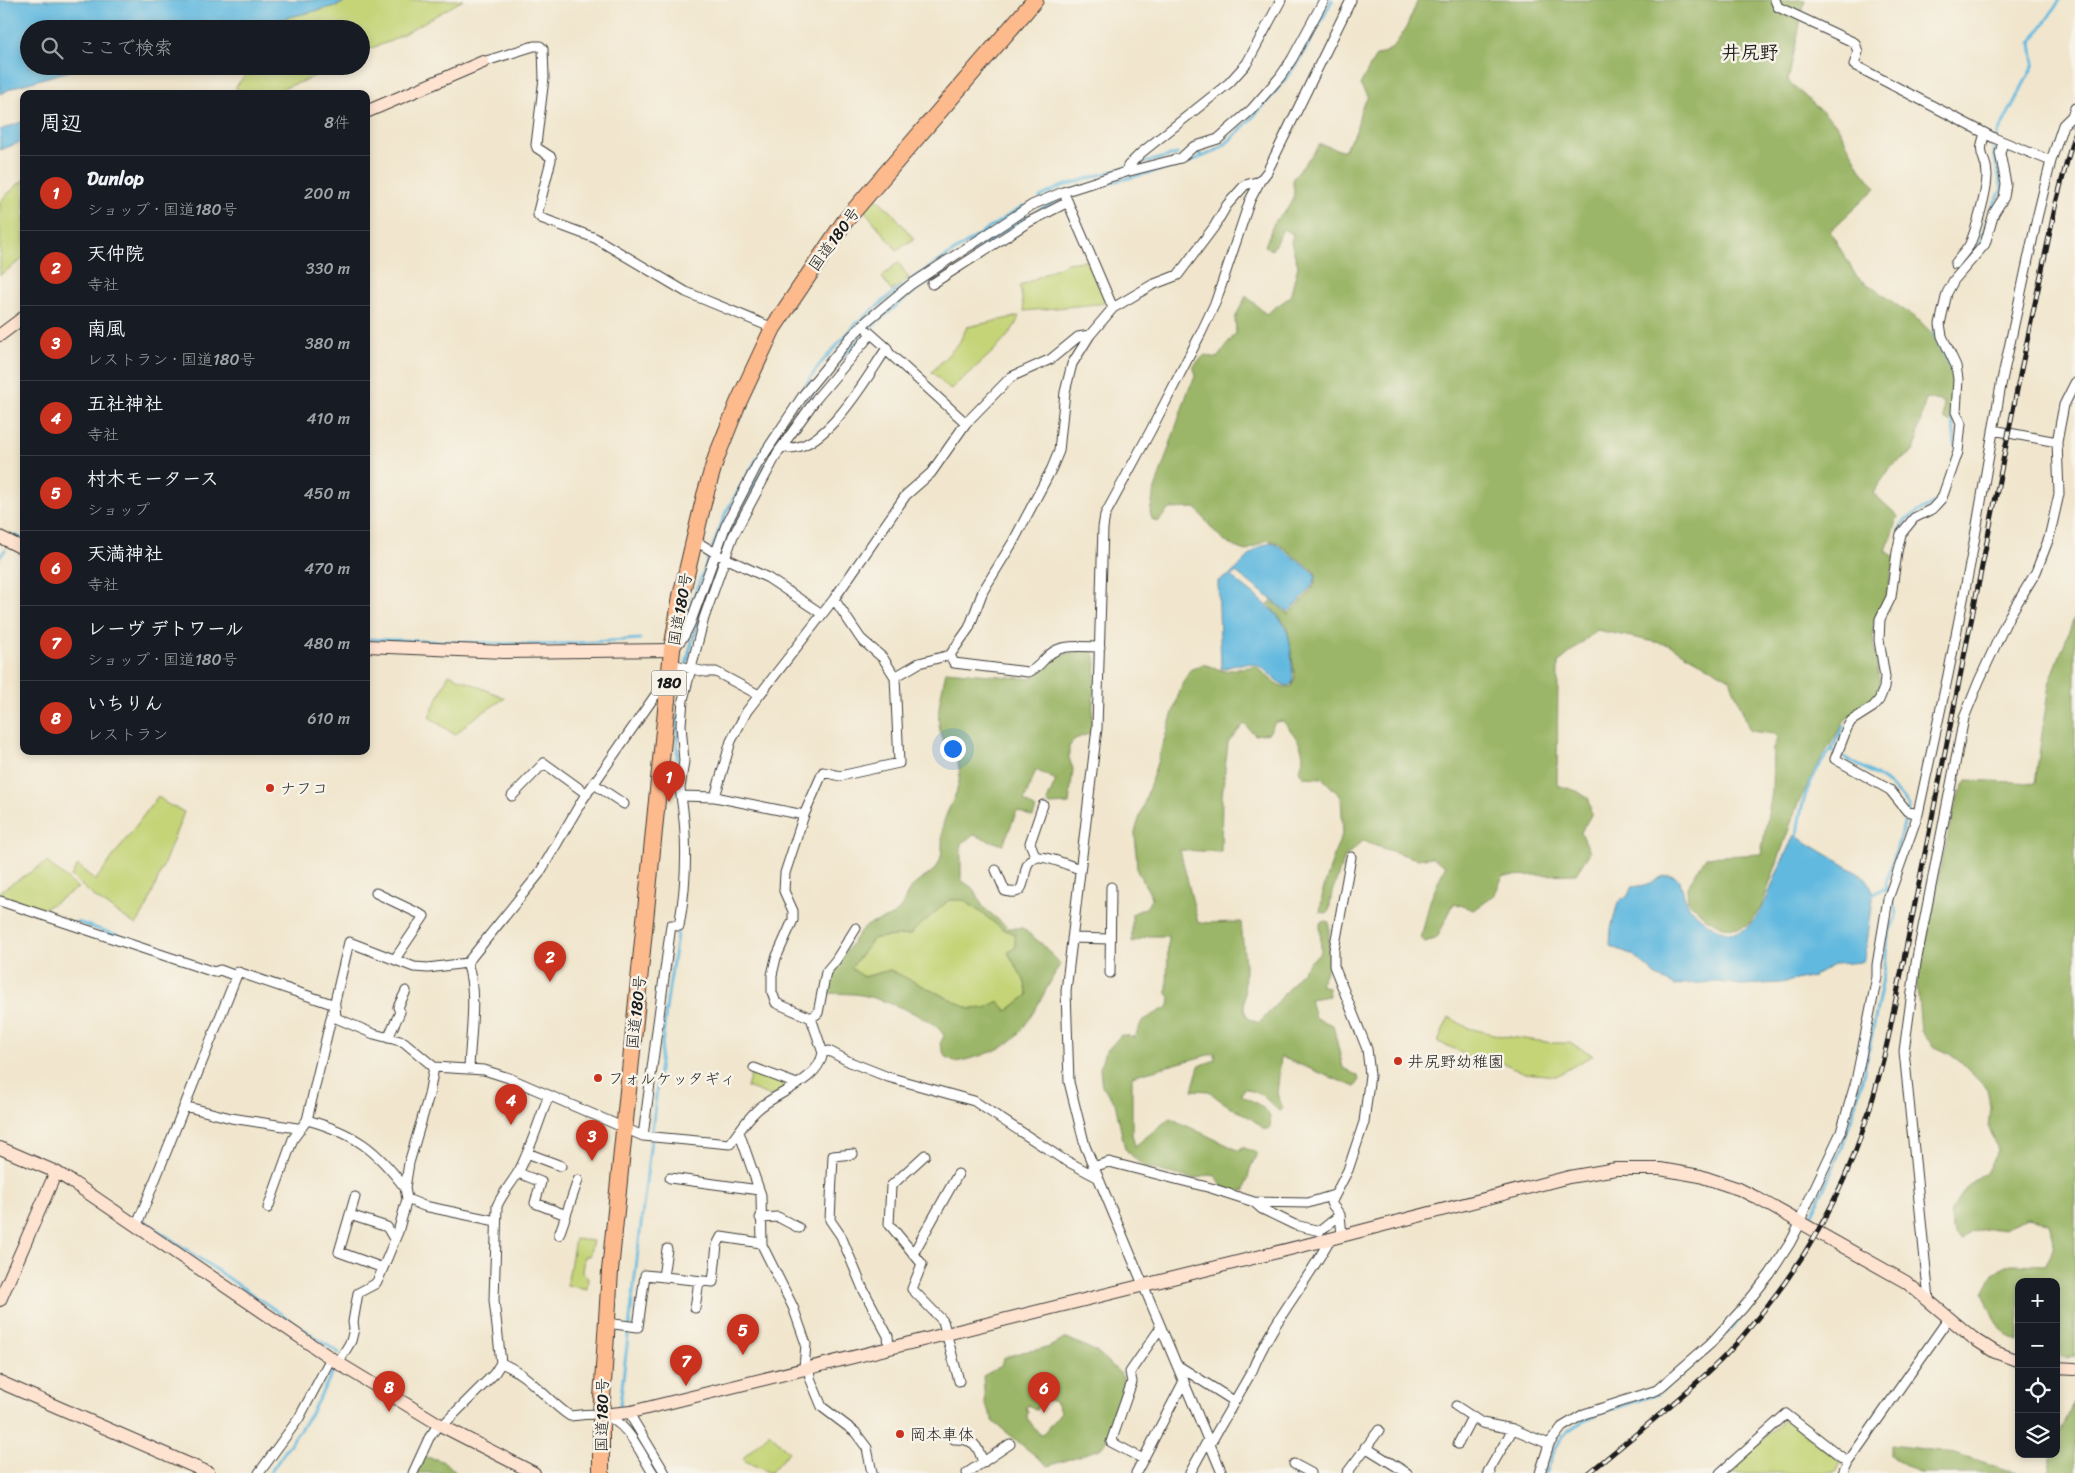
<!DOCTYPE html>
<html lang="ja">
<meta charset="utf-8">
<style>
:root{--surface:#171b24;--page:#242831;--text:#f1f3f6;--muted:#9ea1a6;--line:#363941;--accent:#c8321e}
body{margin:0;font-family:Sriracha,"Klee One",sans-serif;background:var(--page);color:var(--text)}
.controls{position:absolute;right:15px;bottom:15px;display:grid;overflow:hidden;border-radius:10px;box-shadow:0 2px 8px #0003}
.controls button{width:45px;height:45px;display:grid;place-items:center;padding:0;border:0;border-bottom:1px solid var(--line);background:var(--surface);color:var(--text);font:25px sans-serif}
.you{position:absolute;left:952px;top:748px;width:18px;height:18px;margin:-12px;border:4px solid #fff;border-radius:50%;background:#1a73e8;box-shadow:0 0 0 8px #1a73e833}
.badge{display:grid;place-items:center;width:32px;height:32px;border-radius:50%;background:var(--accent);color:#fff;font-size:16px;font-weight:700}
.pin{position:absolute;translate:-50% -41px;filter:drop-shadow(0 1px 2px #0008)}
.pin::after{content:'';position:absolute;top:26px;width:18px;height:15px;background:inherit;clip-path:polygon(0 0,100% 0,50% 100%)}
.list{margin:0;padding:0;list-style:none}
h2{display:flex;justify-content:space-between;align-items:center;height:65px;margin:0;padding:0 20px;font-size:21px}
h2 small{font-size:16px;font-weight:400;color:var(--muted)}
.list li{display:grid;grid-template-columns:32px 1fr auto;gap:15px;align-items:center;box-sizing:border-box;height:75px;padding:0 20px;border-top:1px solid var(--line)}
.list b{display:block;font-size:19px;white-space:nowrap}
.list p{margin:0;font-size:16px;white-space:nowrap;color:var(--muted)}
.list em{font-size:16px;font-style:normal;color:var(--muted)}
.icon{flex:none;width:28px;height:28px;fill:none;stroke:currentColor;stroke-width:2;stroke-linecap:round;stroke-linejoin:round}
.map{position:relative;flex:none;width:2075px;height:1473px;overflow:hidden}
.search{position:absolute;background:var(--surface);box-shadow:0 2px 8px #0003;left:20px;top:20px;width:350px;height:55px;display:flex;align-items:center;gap:12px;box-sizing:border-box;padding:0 18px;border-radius:28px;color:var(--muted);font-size:19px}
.panel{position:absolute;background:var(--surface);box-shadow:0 2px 8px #0003;left:20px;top:90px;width:350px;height:665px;border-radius:10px}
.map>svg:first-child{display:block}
</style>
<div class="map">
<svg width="2075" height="1473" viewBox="0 0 2075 1473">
<rect width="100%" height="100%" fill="#f7f3e8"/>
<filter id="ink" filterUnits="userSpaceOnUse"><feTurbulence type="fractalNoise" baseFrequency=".02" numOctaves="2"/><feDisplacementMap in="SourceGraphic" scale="10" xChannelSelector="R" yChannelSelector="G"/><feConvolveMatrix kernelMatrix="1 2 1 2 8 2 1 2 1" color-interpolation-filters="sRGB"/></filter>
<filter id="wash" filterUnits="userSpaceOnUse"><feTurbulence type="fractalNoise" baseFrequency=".0096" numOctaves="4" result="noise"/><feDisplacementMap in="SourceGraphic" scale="20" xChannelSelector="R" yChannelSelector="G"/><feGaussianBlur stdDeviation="1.12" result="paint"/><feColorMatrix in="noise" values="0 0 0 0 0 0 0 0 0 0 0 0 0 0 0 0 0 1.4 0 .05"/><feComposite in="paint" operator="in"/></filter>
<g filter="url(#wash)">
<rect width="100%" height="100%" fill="#f1e6cd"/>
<path fill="#c4d477" stroke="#70784a" d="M350,0H463L391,41L361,52V29H267L269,22L336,6Z
M252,66H332L305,81L282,88L277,94H249L235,88Z
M24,179V258L0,275V201Z
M874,197L890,210L914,239L897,250L864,210Z
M1092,260L1108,303L1024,311L1020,286L1067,263Z
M898,262L909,278L891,291L882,277Z
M1019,316C1013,340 968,372 950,390L932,372L959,343L967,327Z
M449,674L505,698L471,720L455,735L429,717Z
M158,796L167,804L184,812L147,907L136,925L97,899L71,876L78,865L95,881Z
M47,862L78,888L44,909L0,894V891Z
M949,900H964L1004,930L1016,934L1015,948L1008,953L1024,980L1028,995L1007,1011L986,1008L970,1009L890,970L864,977L851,968L874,938L909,935Z
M1449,1017L1468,1028L1502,1036L1554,1043H1570L1593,1055L1556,1076L1525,1073L1488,1056L1464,1061V1053L1438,1042Z
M752,1072L791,1086L771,1096L747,1087Z
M575,1239L593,1241L589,1256H584L582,1273L588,1277L587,1289L567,1285Z
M1783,1421H1789L1841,1462L1836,1473H1731L1728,1471Z
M769,1433L789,1452L770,1473L745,1461L743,1458Z"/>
<path fill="#9bb668" stroke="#5c6942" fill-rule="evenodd" d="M1418,0H1805L1788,81L1837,125L1860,168L1876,188L1830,231L1856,276L1921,322L1943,344L1956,376L1954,416L1949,422L1944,419L1943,402L1926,398L1917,435L1918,440L1913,452L1891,467L1873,493L1898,516L1886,551L1895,557L1887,596L1874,620L1873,637L1880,686L1873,700L1846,719L1820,761L1797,806L1761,908L1749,924L1739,928L1723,927L1706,918L1688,901L1687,887L1706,857L1761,854L1772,792L1773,748L1777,738L1774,734L1750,731L1730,679L1670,645L1597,630L1558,663L1557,785L1577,791L1589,799L1591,815L1581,832L1590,852L1576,874L1503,876L1494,896L1474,910L1454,903L1437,938L1425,942L1421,938L1430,901L1445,866L1432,857L1417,859L1376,846L1364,840L1345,857L1332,892L1329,911L1326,913L1320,912L1323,891L1336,849L1343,833L1341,797L1322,778L1304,777L1299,771C1310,751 1295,736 1283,721L1275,722L1269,733L1255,735L1244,724L1228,743L1222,796L1221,852L1180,850L1198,923L1241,922L1245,965L1244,1010L1248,1018L1259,1023C1282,1001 1297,972 1321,952L1320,923L1325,921L1329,922V966L1320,984L1328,988L1329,996L1310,999L1315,1018L1333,1025L1343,1068L1358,1076L1359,1081L1355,1087L1281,1057L1277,1094L1283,1108L1280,1112L1262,1095L1244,1088L1241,1095C1253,1102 1277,1110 1269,1129H1264C1247,1112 1226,1108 1209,1091L1192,1090L1199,1066L1215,1060V1053L1132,1076V1134L1135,1146L1170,1118L1240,1151L1242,1147L1257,1153L1250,1169L1245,1191H1236L1222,1187L1216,1176L1209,1175L1194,1179L1144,1167L1125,1149L1115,1103L1102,1086L1100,1069L1104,1054L1121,1035L1135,1037L1142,1021L1169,1006L1170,997L1167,994L1168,936H1149L1132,942V914L1147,907L1152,897L1137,871L1135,832L1182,684L1190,670L1203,664L1224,671L1256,666C1266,674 1277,689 1291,687L1295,678L1287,626L1268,604L1272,601L1288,614C1297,604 1321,587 1315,572L1276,542L1267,540L1246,551C1222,545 1211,527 1196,508L1169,509L1158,522L1152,519L1150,512L1154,492L1188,391L1196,375L1193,366L1205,355L1217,358L1236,333L1235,318L1246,296L1266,314L1290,297L1298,266L1291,242L1293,234L1283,229L1272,250L1265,246L1275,220C1283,216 1294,202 1294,192C1294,186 1291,182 1295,176C1302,164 1312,157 1319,145C1328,144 1335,151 1344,150L1356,131L1361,109L1368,97L1360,85L1375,57L1393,48L1405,30Z
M2075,616V1356L2066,1357L2056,1354V1282H2019V1342C1999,1336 1990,1310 1983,1292L1993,1273L2011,1264L2045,1265C2056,1248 2056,1240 2048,1222L2027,1218L2003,1228L1971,1232L1962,1240L1954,1234L1950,1213L1968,1185L1986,1173L1998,1150L1989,1127L1991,1108L1987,1089L1959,1061L1948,1053L1933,1046L1921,1031L1917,985L1939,874L1957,798L1967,780L2035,783L2049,684Z
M1084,650L1093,651L1096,661L1091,733L1075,739L1069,747V758L1073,769L1069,804L1050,805L1047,801L1056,780L1036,770L1024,801L1036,809L1033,817L1017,811L1003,845L974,835L961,843V880L974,889L983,907L1008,928H1022L1042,944L1060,964C1048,985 1029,1027 1010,1042C995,1053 974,1058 956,1062L945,1056L940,1044L944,1036C938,1019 880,998 861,995C851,993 840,994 829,993L825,989L828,977L862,929C872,921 886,921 896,913C904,907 905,895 911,888C919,879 934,874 939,863C944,852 941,837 943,825C948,804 962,793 959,767C957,756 946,748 942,738C934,716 942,692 946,671L1032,679L1053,657ZM949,900H964L1004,930L1015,934V948L1008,952L1024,980L1028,995L1007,1011L998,1001L986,1008L970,1009L890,970L864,977L851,968L874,938L909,935Z
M1067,1338L1095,1351L1120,1373L1127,1384L1126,1393L1109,1436L1100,1449L1048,1466L994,1422L985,1404L983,1376L1001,1366L1003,1358L1022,1352L1047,1348ZM1043,1398L1055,1402L1061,1412L1041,1436L1027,1418L1028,1411L1026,1408L1028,1405L1037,1410Z
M2075,1399V1473H2048L2052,1454H2056V1441Z
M1891,1445L1955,1453L2017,1473H1919L1891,1456Z
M424,1457C439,1459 447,1461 456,1473H416Z"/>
<path fill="#62b9df" stroke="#3f6a7e" d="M0,0H350L336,6L239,29H29V66H86L14,87L0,94Z
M24,121V141L0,150V130Z
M1271,542L1276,544L1314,573L1316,577C1311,591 1298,602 1288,612L1236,572L1232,577C1246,589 1278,611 1286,628C1292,641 1291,663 1293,678L1292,683L1289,686C1275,685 1267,666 1253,664C1243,662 1232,666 1222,669L1221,667L1218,581L1230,575L1256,549Z
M1794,835L1866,878C1871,885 1873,890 1873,899L1865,957L1863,962L1835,964L1814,976L1781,983L1741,985L1718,982L1683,984L1676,986L1659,978L1633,955L1610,946L1611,929L1618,902L1627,897L1632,887C1637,886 1643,886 1648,884C1657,881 1665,871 1676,877C1683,880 1682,900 1692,910C1743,959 1759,920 1777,873C1782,860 1789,847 1794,835Z"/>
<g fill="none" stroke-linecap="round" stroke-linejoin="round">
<path stroke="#62b9df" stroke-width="3" d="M1198,152L1202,156
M1132,166L1177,154
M1040,197L1060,187L1126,167
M1991,209L2002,189L1994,154L1995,145L1997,135L2034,64L2031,43L2060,0
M1979,247L1989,215
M968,256C1000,234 1033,211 1069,196C1116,176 1169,174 1215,151C1226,146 1237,133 1246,124C1286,84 1308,50 1332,0
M909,281L1023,206
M1936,322L1934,333L1953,372
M1952,410L1955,446
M1899,531L1906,519L1934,503
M731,532C739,510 751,491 762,471C804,396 859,328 931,280
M14,537L15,535L24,540
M0,557L5,550
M689,609L726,512L777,425L821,363L857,323L902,286
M366,639L546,645L640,639
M682,689C688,645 703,606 718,566
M1843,727L1831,750C1856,765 1896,781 1909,807L1886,884L1888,892
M677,759L678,717
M1797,839C1799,807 1810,775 1831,750
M1871,894L1887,888
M77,922L178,955
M1812,1214C1827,1182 1842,1150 1852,1116C1866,1071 1874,1024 1883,978C1886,964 1886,950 1888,937C1892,917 1902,922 1891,898
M141,1219L339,1353
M1662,1391C1703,1358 1741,1323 1771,1280
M623,1410L620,1405L667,1002L678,929
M626,1416L660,1473
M270,1473L310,1415L333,1372
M1545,1473C1550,1460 1555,1446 1564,1435C1579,1417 1634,1403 1657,1394"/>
</g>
</g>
<g filter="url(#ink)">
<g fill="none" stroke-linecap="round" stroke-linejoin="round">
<path stroke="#c6beaa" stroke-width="9" stroke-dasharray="9 4.5" stroke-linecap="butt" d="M2072,123L2075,124"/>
<defs>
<path id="street" d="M1775,0L1778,7L1855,43L1858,52L1854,65L1994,138L2051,161
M483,62L534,46H540L543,49L544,78L536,145L537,148L551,157V160L538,211V215L541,218L595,238L686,292L773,328
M1126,172L1181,158L1193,147L1218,139L1251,110L1280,77L1292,59L1324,0
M1066,198L1113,308
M1955,264C1959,258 1965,252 1969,246C1976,231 1987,191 1987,175C1987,155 1976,158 1985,134
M932,284L1027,223L1068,202
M868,331L886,347L889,353L966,423
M1993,430L2057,442
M782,447C823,458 868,375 887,348
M694,540L717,554L768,578L822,614
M676,646L684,636L690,624L726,525L757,465L804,394L850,338L868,320L910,285L1032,205L1063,192L1126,172L1128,166L1141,153L1229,83L1247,63L1281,0
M950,655L954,663L1028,672C1039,669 1043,658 1053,652C1065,644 1086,647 1100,647
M671,664L706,672H716L759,695
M895,677L919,663L950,655L969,628L983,591L1013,542L1052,468L1059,451L1065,392L1072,364L1090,335L1113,308L1152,285L1178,275L1214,227L1227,205L1245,185L1260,181
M660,783L680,788L681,796L715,797L804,815
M594,784L624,804
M680,788L684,761L681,725L683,700L704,618L733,536L778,452L816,399L871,334
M512,796L544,763L587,794
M715,797L731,741L747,711L834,599L906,495L931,473L966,423L1011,377L1051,359L1078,337L1090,335
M1918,814L1907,811L1890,790L1835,759L1847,728L1851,721L1873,707L1879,700L1884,688L1885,677L1879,640L1880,619L1891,597L1897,552L1901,534L1914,518L1932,509L1942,498L1958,452L1961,423L1956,412L1958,379L1956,366L1942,336L1940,324L1947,293L1954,280L1985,244L1994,213L2004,197L2006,184L2000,153L2003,142
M1036,858L1030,843L1043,805
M996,870L1005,891C1035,900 1015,860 1038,857C1048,856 1070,866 1080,869
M376,893L424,916L395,959
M0,901L214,972L220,970L236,976
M1072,938L1110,939
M467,963C478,993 470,1037 469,1069
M1110,973L1111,887
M335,1005L336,1018L374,1034L404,1042L434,1067L484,1070L509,1078L643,1136L730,1144C738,1133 746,1120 757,1110C777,1091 817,1083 823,1053L829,1051L850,1062L888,1077L974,1101L1061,1158L1097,1177
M811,1018L818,1013L826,972L836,960L856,928
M388,1038L400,1012L398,1007L406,991
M823,1053L811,1018L776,1003L772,992V975L776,958L793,920V911L784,891L785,873L804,815L823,772L840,776L899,763L895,677L883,658L861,639L834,599
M754,1068L797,1084
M184,1106L231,1118L297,1128L299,1130
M307,1120C354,1133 376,1149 405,1188
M739,1132L761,1195L762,1245L793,1307L806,1344L804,1368
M643,1136L671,925L679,926C687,882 688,840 681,796
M527,1153L561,1166
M853,1154L833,1156L830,1220L841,1236L863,1289L888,1336L889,1347
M925,1155L891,1186L889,1224L922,1264L912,1289L943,1321L959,1381
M1093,1167L1109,1162L1211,1188L1254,1202L1262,1209L1295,1225L1320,1231L1340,1215
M519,1171L521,1174L541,1182L535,1203L566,1215L578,1180
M670,1178L759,1190
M355,1197L339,1252L383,1268
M407,1199L424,1206L496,1221
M1254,1202L1308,1203L1334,1195
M268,1208L293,1139L307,1120L349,942L414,967L428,968L467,963L539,874L583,799L666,680
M350,1215L387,1227L394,1239
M760,1218L778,1217L799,1228
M137,1225L238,972L335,1005
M559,1235L566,1215
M1342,1235L1340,1215L1331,1203L1348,1170L1364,1122L1370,1075L1367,1049L1334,966V950L1351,857
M913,1254L958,1174
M663,1277L667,1249
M1929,1300L1904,1051L1916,963L1964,718L1979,681L2008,618L2036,572L2049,538L2059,494L2057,442L2064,405L2075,383
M695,1308L699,1281
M606,1323L638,1327L645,1275L713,1282L717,1245L721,1237L761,1243
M338,1363L351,1341L354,1329L353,1322L358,1293L375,1284L378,1280L398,1232L407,1199L405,1188L409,1163L429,1095L434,1067
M501,1363C529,1374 546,1400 570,1416C580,1415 592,1413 602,1415C628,1421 640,1453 653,1473
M1177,1365L1234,1401
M809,1367L810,1378L822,1407L855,1432L867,1448L872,1473
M1456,1406L1482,1423L1513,1429L1549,1444
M631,1412L633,1420L665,1473
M442,1426L494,1374L501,1363L494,1300L497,1206C503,1192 513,1182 520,1169C532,1145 539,1120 549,1095
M954,1439C974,1439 978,1445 983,1463
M1210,1444L1252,1371C1271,1323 1306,1284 1330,1239
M1458,1444L1472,1417
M1365,1447L1407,1473
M1143,1459L1111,1442L1132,1382L1130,1372L1161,1327
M1294,1464L1311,1473
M259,1473L299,1418L331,1358
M413,1473L429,1438L439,1424
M967,1473L1010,1444
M1136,1473L1184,1381
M1190,1473L1208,1440
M1222,1473L1085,1146L1069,1082L1066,991L1097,728L1103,528L1105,515L1151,430L1201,333L1216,301L1250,200L1260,181L1267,172L1351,0
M1347,1473L1379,1430
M1490,1473L1488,1472L1513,1429
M1540,1473L1549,1444L1562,1427L1584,1414L1657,1390L1710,1344L1743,1308L1770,1274L1790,1243L1800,1224L1803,1213L1841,1132L1856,1081L1877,977V965L1888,899L1918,814L1948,675L1972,554L2001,385L2037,218L2051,161L2063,125L2072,116L2075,108
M1720,1473L1786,1414L1848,1462
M1843,1473L1848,1462L1949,1318"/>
<path id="secondary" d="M366,112L483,62
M0,335L24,317
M0,537L24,549
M366,646L504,652L672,650
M0,1148L56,1172L72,1182L338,1363L442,1426L534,1473
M0,1300L56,1172
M2056,1368L2075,1369
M0,1382L209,1473
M601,1415L631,1412L1330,1239L1569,1177L1616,1169H1660L1700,1176L1739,1189L1755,1197L1906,1282L1973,1338L1995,1352L2019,1361"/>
<path id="highway" d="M601,1473V1415L610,1271L672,650L681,596L705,495L716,458L738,403L773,328L845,221L1035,0"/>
</defs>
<use href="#street" stroke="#3c3a37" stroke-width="11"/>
<use href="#secondary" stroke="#3c3a37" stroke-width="14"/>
<use href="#highway" stroke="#3c3a37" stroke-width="18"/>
<use href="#street" stroke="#fff" stroke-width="9"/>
<use href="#secondary" stroke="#fee3d1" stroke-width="12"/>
<use href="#highway" stroke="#fcba8d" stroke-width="16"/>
<defs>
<path id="rail" d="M1589,1473C1633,1436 1680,1400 1721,1360C1738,1343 1753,1324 1768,1305C1833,1222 1865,1142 1888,1039L2021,370L2056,203L2075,131"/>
</defs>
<use href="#rail" stroke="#1c1c1c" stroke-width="5"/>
<use href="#rail" stroke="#f7f3e8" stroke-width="3" stroke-dasharray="9" stroke-linecap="butt"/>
</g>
</g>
<g fill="#c8321e" stroke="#f7f3e8" stroke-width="2">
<circle cx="270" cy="788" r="5"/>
<circle cx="1398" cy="1061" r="5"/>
<circle cx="598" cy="1078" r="5"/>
<circle cx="900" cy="1434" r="5"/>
</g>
<g text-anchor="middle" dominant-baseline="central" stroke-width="5" stroke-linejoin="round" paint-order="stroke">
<rect fill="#f7f3e8" stroke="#5e5c59" stroke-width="1" x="651.5" y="670.5" width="35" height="25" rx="4"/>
<g font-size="15" font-weight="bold" fill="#1c1c1c">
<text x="669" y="683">180</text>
</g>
<g font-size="16" fill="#1c1c1c" stroke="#f7f3e8">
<text transform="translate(834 239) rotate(-54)">国道180号</text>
<text transform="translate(680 609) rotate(-80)">国道180号</text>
<text transform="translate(636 1012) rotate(-84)">国道180号</text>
<text transform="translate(602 1415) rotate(-89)">国道180号</text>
</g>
<g font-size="16" fill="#1c1c1c" stroke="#f7f3e8" text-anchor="start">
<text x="280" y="788">ナフコ</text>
<text x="1408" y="1061">井尻野幼稚園</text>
<text x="608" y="1078">フォルケッタギィ</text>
<text x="910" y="1434">岡本車体</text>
</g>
<g font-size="19" font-weight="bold" fill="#1c1c1c" stroke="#f7f3e8">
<text x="1750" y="52">井尻野</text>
</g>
</g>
</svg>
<div class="controls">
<button>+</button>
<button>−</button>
<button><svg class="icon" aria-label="locate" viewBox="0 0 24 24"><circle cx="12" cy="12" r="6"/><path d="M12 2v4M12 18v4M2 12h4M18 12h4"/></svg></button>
<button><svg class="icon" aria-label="layers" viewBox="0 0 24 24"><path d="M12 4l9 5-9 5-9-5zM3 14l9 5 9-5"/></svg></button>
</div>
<div class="you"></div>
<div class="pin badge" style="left:669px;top:802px">1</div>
<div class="pin badge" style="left:550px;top:982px">2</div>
<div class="pin badge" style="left:592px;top:1161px">3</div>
<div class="pin badge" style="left:511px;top:1125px">4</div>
<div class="pin badge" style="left:743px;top:1355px">5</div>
<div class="pin badge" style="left:1044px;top:1413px">6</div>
<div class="pin badge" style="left:686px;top:1386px">7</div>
<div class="pin badge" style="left:389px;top:1412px">8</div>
<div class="search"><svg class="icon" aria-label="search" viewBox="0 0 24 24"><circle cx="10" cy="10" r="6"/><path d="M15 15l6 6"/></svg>ここで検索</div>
<section class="panel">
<h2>周辺<small>8件</small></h2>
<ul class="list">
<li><span class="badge">1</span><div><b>Dunlop</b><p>ショップ · 国道180号</p></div><em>200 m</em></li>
<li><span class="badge">2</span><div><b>天仲院</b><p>寺社</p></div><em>330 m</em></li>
<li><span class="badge">3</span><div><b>南風</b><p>レストラン · 国道180号</p></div><em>380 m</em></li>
<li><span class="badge">4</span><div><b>五社神社</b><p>寺社</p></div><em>410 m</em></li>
<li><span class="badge">5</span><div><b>村木モータース</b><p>ショップ</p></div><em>450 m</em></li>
<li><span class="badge">6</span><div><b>天満神社</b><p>寺社</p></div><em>470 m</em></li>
<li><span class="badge">7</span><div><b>レーヴ デトワール</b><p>ショップ · 国道180号</p></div><em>480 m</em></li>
<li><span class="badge">8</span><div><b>いちりん</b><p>レストラン</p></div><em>610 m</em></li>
</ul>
</section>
</div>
